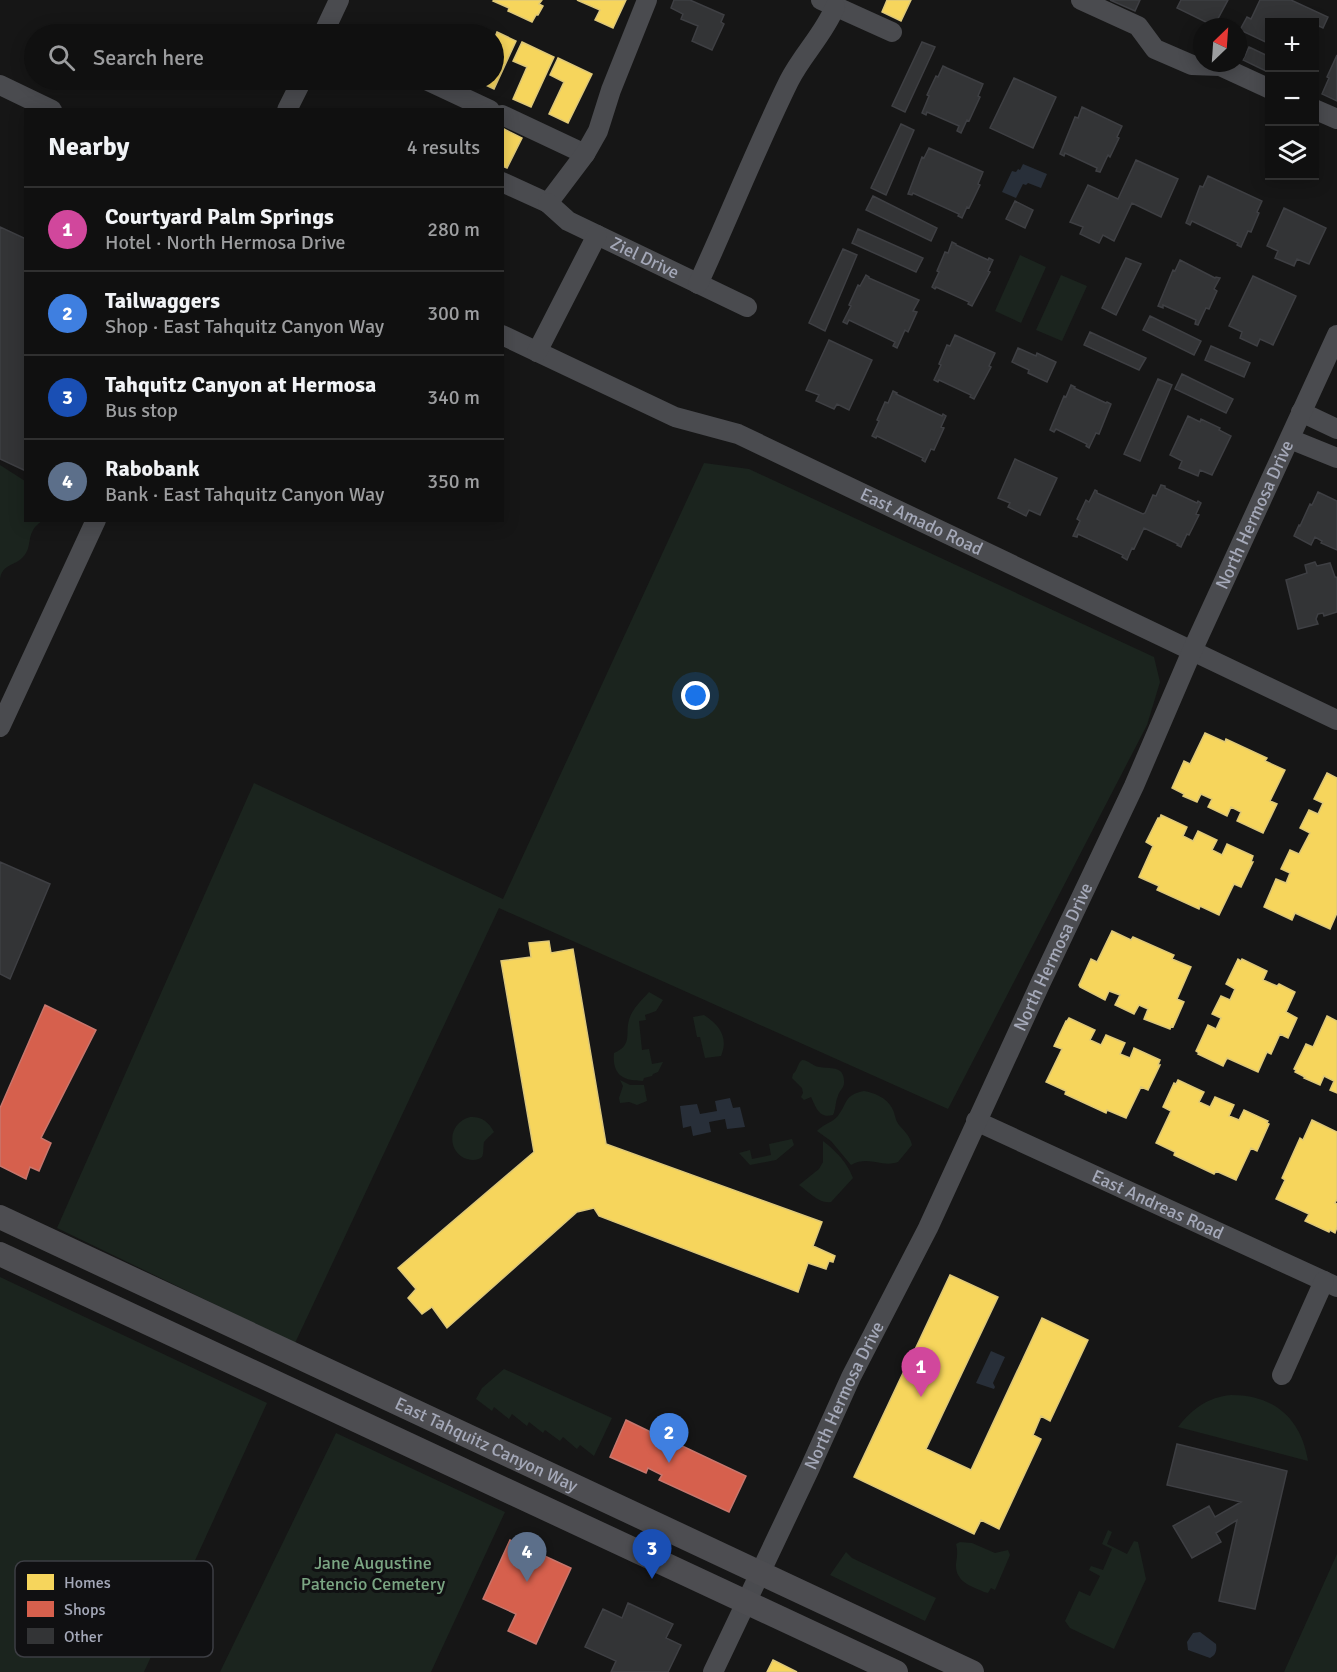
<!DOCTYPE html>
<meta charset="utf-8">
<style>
:root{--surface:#101010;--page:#191919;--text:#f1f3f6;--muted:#9c9d9f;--line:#303030;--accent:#737680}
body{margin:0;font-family:Signika,sans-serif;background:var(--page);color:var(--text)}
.controls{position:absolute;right:18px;top:18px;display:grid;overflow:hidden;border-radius:0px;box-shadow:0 3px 15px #0003}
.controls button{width:54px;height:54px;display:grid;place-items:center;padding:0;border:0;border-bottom:2px solid var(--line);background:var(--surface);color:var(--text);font:30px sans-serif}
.compass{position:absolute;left:1193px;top:18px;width:54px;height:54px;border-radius:50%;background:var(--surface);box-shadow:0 3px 15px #0003;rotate:25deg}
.you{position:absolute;left:696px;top:696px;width:21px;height:21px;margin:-15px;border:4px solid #fff;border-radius:50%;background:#1a73e8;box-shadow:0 0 0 9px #1a73e833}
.badge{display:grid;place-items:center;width:39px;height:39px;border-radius:50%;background:var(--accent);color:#fff;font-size:20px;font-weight:700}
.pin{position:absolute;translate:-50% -50px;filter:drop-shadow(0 2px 3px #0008)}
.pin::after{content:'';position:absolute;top:32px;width:21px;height:18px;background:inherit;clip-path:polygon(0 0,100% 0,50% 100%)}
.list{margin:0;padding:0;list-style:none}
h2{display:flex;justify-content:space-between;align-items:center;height:78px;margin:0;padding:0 24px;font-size:26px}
h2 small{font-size:20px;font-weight:400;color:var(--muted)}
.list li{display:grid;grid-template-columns:39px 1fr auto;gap:18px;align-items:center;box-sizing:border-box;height:84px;padding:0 24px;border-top:2px solid var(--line)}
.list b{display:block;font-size:22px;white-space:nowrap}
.list p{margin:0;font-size:20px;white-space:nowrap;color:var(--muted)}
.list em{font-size:20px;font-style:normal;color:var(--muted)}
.icon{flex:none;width:33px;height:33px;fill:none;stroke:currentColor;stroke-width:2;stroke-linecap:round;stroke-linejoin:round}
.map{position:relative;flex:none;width:1337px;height:1672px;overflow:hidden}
.search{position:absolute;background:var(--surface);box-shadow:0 3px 15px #0003;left:24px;top:24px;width:480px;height:66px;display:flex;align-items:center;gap:15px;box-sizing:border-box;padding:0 21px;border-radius:33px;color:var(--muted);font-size:22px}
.panel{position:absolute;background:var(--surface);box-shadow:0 3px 15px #0003;left:24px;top:108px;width:480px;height:414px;border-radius:0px}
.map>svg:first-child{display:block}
</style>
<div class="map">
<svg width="1337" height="1672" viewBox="0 0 1337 1672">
<rect width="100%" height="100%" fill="#161616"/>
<path fill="#1b241e" d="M1020,255L1046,267L1021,323L995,311Z
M1061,275L1087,286L1062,341L1036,330Z
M704,463L749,469L1154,657L1160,682L1147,725L948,1109L499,908L295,1343L57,1228L254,783L503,899Z
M0,465L25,481L26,520L42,521C24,533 34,546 23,557C15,566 2,564 0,579Z
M649,992L663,1000L656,1011L645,1015L646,1020L639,1021L642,1050L649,1049L652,1064L663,1062L658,1072L653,1074L652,1076L644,1078L643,1081C623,1081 612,1075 614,1053C633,1045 625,1034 629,1020C632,1009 641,1001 649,992Z
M704,1015C719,1025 729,1037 721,1056L705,1058L700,1037H697L693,1017Z
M802,1060C809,1060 812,1066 819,1067C830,1069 845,1065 844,1083C844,1088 839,1091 838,1096C835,1102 836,1109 833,1115C819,1119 816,1107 811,1097L804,1100L801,1097L803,1093L802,1088L792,1078L793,1074C798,1070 797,1064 802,1060Z
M620,1080L630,1085H644L647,1101L637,1105L629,1102L620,1103L619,1098L623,1086Z
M864,1091C874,1093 886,1097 892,1108C895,1113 895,1120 899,1125C905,1132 910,1136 912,1145L898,1162C881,1168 869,1155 851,1165L831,1141L817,1131C822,1125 831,1123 837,1117C848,1104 843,1095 864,1091Z
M470,1117C481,1116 489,1122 494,1132C491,1135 487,1138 484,1142C483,1147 484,1153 482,1157C480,1159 476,1160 473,1160C448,1159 444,1124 470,1117Z
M792,1139L794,1145L776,1160L750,1165L739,1153L750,1150L752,1159L771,1155L769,1144Z
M823,1141C836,1151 847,1162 853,1178L831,1202C819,1204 809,1192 799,1185L819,1169L823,1162Z
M0,1277L267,1403L144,1672H0Z
M504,1369L612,1418L594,1456L580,1445L577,1449L563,1437L560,1441L545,1430L543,1433L529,1422L527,1426L512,1414L509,1419L494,1407L492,1411L476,1399L482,1388Z
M1231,1395C1274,1395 1301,1418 1308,1461L1178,1427C1192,1409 1208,1397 1231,1395Z
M336,1433L505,1512L431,1672H220Z
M1108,1530L1112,1532L1107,1544L1127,1554L1134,1541L1138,1542L1146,1579L1114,1649L1070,1628L1065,1621L1079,1591L1090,1596L1100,1576L1089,1570L1091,1566L1103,1570L1112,1549L1102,1544Z
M960,1542L972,1543L995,1553L1008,1550L1010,1555L995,1590L991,1588L988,1593L984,1592C971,1586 955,1582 956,1564C957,1557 958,1551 956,1544Z
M846,1552L852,1558L936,1598L925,1621L830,1575Z
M1337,1554V1672H1284Z"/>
<path fill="#282f39" d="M1023,164L1047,174L1041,188L1028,183L1026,185L1023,184L1016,198L1002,192L1012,171L1016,172L1018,169L1020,170Z
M730,1098L733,1108L740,1107L745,1127L727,1129L725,1119L709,1122L711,1132L693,1136L691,1126L683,1128L680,1106L697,1104L700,1114L717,1111L715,1101Z
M991,1351L1005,1357L993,1383L995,1387L994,1389L976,1383Z
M1200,1632L1216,1644C1217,1650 1216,1655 1210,1658L1188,1650L1187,1642L1193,1633Z"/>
<path fill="#f6d55c" stroke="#dec878" stroke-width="1.5" d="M494,0H542L539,4L543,6L538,15H536L532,22L508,11L509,8L493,1Z
M577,0H626L613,28L595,20L600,10Z
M887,0H911L901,21L882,12Z
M497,32L516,41L494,89L475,80H494V40Z
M522,42L554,57L531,107L513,99L527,67L513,61Z
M558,58L592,74L568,123L549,114L564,82L550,75Z
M502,128L522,138L507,168L502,166Z
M1205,733L1225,742L1226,739L1267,758L1265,761L1285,770L1270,801L1277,804L1263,833L1237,821L1241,812L1231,807L1227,816L1208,807L1212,799L1201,794L1197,802L1183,796L1184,794L1172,788L1184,761L1190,764Z
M1327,773L1337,778V913L1330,929L1295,913L1292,920L1264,907L1276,879L1286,883L1290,873L1281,869L1290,850L1299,854L1310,833L1300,828L1309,810L1318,814L1323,803L1314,799Z
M1161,815L1187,827L1183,836L1193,841L1198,831L1217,840L1212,850L1222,855L1227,844L1253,856L1251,862H1253L1241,887L1234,884L1219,915L1200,906L1199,909L1157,890L1159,886L1139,877L1153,846L1146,842L1158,818H1160Z
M1112,931L1131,940L1133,937L1174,955L1172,959L1191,967L1177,999L1184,1002L1173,1027L1171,1026L1170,1029L1144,1019L1148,1009L1139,1005L1134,1014L1115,1005L1120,995L1109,991L1105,1000L1080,987L1079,985L1091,959L1097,962Z
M549,941L551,953L573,949L606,1144L822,1222L813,1246L835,1256L833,1262L829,1261L826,1269L808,1263L798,1292L599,1216L594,1208L577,1212L447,1328L432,1307L422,1314L408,1298L416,1289L398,1268L534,1152L501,961L531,957L529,943Z
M1238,959L1241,961L1242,959L1267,971L1263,980L1277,986L1279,984L1295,992L1286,1012L1297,1018L1288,1038L1280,1034L1271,1054L1267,1052L1258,1072L1227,1058L1223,1066L1198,1054L1199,1053L1196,1051L1208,1025L1216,1029L1221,1018L1212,1014L1221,996L1230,1000L1235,989L1226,984Z
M1327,1016L1337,1021V1093L1330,1090L1334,1081L1324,1076L1320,1085L1304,1078L1305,1077L1295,1072L1296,1070L1294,1069L1306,1044L1313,1047Z
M1069,1018L1095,1030L1090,1040L1101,1045L1106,1035L1125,1043L1120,1054L1130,1058L1134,1048L1160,1060L1158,1065H1160L1148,1090L1141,1087L1126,1118L1107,1110L1106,1113L1065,1094L1066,1091L1046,1082L1062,1049L1054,1046L1066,1021H1067Z
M1178,1080L1204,1092L1199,1102L1210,1107L1215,1097L1234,1105L1229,1116L1239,1120L1244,1110L1268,1121L1267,1123L1269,1124L1257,1151L1251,1148L1236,1180L1216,1171L1214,1174L1174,1155L1175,1152L1156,1143L1171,1111L1163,1107L1174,1083L1176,1084Z
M1312,1120L1337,1132V1199L1335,1203L1337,1204V1227L1335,1233L1330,1230L1329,1232L1305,1221L1309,1214L1276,1199L1285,1180L1282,1178L1300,1138L1303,1140Z
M950,1275L998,1297L926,1449L971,1470L1042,1318L1088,1340L1050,1421L1041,1416L1033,1435L1041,1439L999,1529L981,1520L974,1534L854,1477L903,1373L914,1378L922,1361L912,1356Z
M773,1660L797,1672H767Z"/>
<path fill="#d6604d" stroke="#c7766d" stroke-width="1.5" d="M45,1005L96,1030L41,1138L51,1143L39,1171L30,1167L26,1179L0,1166V1108Z
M626,1420L661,1437L660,1441L674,1448L676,1443L746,1476L729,1512L659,1480L662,1475L648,1468L646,1473L610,1457Z
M510,1540L571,1568L536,1644L508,1631L516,1614L483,1599Z"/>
<path fill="#333436" stroke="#3e3f43" stroke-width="1.5" d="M674,0H690L724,15L721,22L724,24L712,50L692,41L698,26L681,19L683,14L671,8Z
M1110,0H1140L1135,11Z
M1181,0H1228L1214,26L1177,8Z
M1260,0H1291L1328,17L1323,28L1319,26L1314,34V22H1270V44L1240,30L1247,17L1251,19Z
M922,42L935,47L905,112L892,106Z
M1249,47L1270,57V73L1243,60Z
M1337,55V101L1322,94L1329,78L1327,77Z
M943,66L947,68L983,84L978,96L980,97L969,121L967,120L961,133L957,131L959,126L927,112L926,115L922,113L929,96L927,95L936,76L938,77Z
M1014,78L1056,97L1033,148L990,128Z
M1082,107L1122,126L1117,137L1119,138L1110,157L1108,155L1100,172L1096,171L1097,168L1065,153L1064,156L1060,154L1075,117L1078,118Z
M901,124L914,130L886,195L871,188Z
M929,148L983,172L978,184L980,185L969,208L967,207L962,218L958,216L959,214L913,193L912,195L908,194L922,157L924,158Z
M1136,160L1178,179L1161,217L1132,203L1114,241L1103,235L1099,243L1080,234L1083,227L1070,222L1088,185L1118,199Z
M1208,176L1262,201L1257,212L1259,213L1251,232L1248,231L1241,247L1237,245L1238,243L1192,221L1190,225L1186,223L1200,186L1203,187Z
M873,196L937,228L931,241L866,210Z
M1015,201L1033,210L1025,228L1006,219Z
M1284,208L1326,228L1309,264L1297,259L1294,266L1275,258L1278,251L1267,246Z
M0,227L26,239V471L0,459Z
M858,229L923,258L916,272L852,243Z
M952,242L956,244V245L988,260L989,258L993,260L988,271L990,272L972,306L968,304L969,302L936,287L935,289L932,287L939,272L937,271L945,252L948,253Z
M843,249L857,255L825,331L809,323Z
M1126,258L1141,264L1116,315L1102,308Z
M1180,260L1215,278L1216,277L1220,278L1214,289L1217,291L1209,309L1206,308L1198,325L1195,324L1196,320L1163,305V308L1158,306L1173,270L1175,271Z
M866,275L869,277V278L919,300L913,311L917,312L908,332L905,330L897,348L893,346L895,342L849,320L847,324L843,322L851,306L849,305L858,285L860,286Z
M1253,276L1296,296L1273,345L1260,339L1257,346L1240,338L1242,332L1229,326Z
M1150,316L1201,341L1194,355L1143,330Z
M1090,332L1146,358L1139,370L1084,345Z
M955,335L995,353L989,366L991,367L974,399L970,397L971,395L939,380L938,382L934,380L941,365L939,364L947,345L950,346Z
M829,340L872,360L849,410L837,404L834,409L816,401L819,395L806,390Z
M1211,346L1250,363L1244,377L1205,360Z
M1018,348L1036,356L1037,353L1056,362L1047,382L1028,373L1029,370L1012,362Z
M1182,374L1233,399L1226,413L1175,389Z
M1158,379L1172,385L1140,461L1124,454Z
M1071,385L1075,387L1074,388L1106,403L1107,402L1111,404L1099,434L1096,433L1089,448L1086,446L1087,444L1056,429L1054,432L1050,430L1064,396L1066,397Z
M893,391L897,393L896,394L942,416L943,414L946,416L941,427L944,428L934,450L931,449L925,462L922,460L923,458L877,436L876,438L872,436L879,421L877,420L885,402L888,403Z
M1188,416L1200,422L1201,419L1220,428L1219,430L1231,436L1212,475L1200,470L1198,476L1179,468L1182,461L1170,455Z
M1015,459L1057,478L1040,515L1029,510L1026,516L1008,507L1010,503L998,498Z
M1161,485L1165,486V488L1197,503L1198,501L1201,503L1196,514L1199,515L1189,535L1187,534L1181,547L1177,545L1178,544L1144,528L1134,549L1132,548L1127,560L1122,557L1123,555L1078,534L1077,537L1073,536L1080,521L1077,519L1086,500L1089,502L1095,490L1097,491V493L1143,514L1145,513L1153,495L1156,496Z
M1318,492L1337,501V550L1321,543L1322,541L1315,537L1311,545L1294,536L1299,525L1300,526L1310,504L1312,505Z
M1315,562L1317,566L1330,563L1335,577H1336L1337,579V612L1324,616L1323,613L1318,614L1316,619L1318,624L1298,629L1286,580L1307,573L1305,565Z
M0,862L50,884L10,979L0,974Z
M1177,1444L1287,1471L1255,1609L1219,1601L1237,1520L1216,1533L1221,1542L1192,1558L1173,1526L1209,1506L1215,1517L1241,1502L1167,1485Z
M628,1603L673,1624L666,1638L681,1645L668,1672H611L616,1661L585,1647L603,1609L622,1618Z"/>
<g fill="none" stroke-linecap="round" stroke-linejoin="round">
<g stroke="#4a4b4f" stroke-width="20">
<path d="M821,0L892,32"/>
<path d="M1081,0L1138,26L1155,49L1192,65L1220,66L1270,89"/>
<path d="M323,34L339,0"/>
<path d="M426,80L490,110"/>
<path d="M0,85L52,110"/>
<path d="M1314,109L1337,119"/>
<path d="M287,110L302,80"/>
<path d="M502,115L585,154"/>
<path d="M502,182L548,203L585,154L598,131L611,90L647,0"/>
<path id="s1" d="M548,203L568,221L747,307"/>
<path d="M698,284C729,217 756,148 789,81C802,55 824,34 835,7"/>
<path id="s2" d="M502,335L675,417L738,434L1337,720"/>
<path d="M537,352L597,235"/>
<path d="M1301,412L1337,429"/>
<path d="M1290,439L1337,458"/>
<path d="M0,727L96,520"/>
<path id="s3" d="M976,1121L1337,1287"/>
<path d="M1282,1375L1324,1281"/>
<path id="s4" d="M713,1672L809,1470L851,1377L928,1228L1041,982L1134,786L1192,651L1337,335"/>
</g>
<g stroke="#4d4d51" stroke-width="24">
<path id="s5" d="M0,1217L972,1672"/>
<path d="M0,1254L896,1672"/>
</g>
</g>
<g text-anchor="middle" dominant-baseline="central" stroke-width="6" stroke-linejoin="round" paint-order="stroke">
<g font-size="18" fill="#a5a9b9" stroke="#101012">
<text stroke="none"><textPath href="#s1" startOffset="112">Ziel Drive</textPath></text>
<text stroke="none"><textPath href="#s4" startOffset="1278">North Hermosa Drive</textPath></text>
<text stroke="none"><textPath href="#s2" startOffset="460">East Amado Road</textPath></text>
<text stroke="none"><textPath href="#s4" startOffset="792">North Hermosa Drive</textPath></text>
<text stroke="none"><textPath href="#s3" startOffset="200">East Andreas Road</textPath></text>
<text stroke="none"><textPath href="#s4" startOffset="306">North Hermosa Drive</textPath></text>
<text stroke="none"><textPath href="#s5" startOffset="537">East Tahquitz Canyon Way</textPath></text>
</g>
<g font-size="18" fill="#7ba683" stroke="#101012">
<text x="373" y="1563">Jane Augustine<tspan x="373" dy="21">Patencio Cemetery</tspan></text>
</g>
</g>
<rect x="15" y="1561" width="198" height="96" rx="9" fill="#101012" stroke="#3d3e44" stroke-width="1.5"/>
<rect x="27" y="1574" width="27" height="16" fill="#f6d55c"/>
<rect x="27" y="1601" width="27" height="16" fill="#d6604d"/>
<rect x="27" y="1628" width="27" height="16" fill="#333436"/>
<g font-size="16" fill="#a5a9b9">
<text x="64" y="1588">Homes</text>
<text x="64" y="1615">Shops</text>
<text x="64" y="1642">Other</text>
</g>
</svg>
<div class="controls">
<button>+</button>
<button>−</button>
<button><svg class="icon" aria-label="layers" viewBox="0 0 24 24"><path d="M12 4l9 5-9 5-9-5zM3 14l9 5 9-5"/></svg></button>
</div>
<svg class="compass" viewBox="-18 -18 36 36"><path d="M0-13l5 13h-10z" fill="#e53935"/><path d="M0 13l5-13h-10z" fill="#9c9d9f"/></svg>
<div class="you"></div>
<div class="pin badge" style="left:921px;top:1397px;background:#d1479c">1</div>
<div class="pin badge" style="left:669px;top:1463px;background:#3f7fe0">2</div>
<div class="pin badge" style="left:652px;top:1579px;background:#1a4fb4">3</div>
<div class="pin badge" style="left:527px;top:1582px;background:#5c6f8a">4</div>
<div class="search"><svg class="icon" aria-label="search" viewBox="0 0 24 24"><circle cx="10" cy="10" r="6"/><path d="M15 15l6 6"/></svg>Search here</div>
<section class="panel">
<h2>Nearby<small>4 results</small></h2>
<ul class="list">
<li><span class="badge" style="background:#d1479c">1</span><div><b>Courtyard Palm Springs</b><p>Hotel · North Hermosa Drive</p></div><em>280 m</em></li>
<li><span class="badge" style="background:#3f7fe0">2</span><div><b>Tailwaggers</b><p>Shop · East Tahquitz Canyon Way</p></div><em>300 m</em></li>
<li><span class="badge" style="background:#1a4fb4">3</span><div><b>Tahquitz Canyon at Hermosa</b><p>Bus stop</p></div><em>340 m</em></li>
<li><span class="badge" style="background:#5c6f8a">4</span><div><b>Rabobank</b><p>Bank · East Tahquitz Canyon Way</p></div><em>350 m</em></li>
</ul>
</section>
</div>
